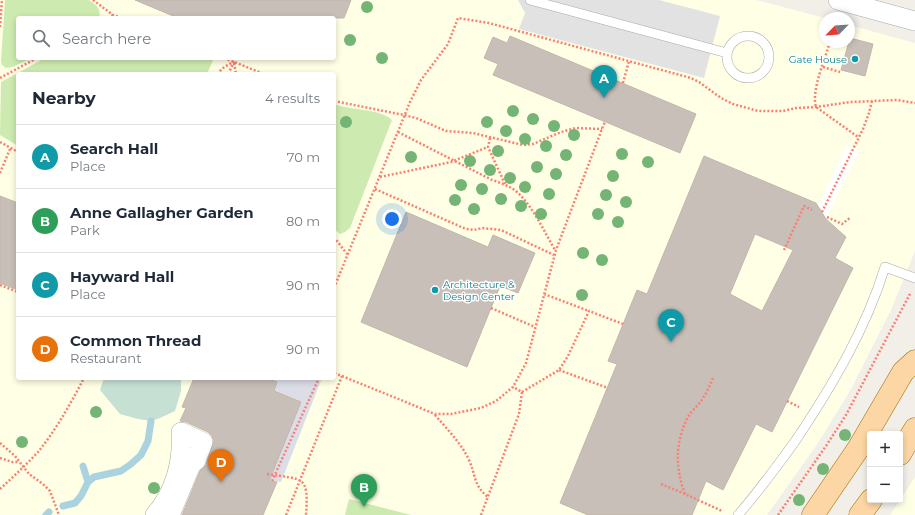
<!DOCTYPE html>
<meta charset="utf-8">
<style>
:root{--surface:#fff;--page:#f2f2f3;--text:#1f2937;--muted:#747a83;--line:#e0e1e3;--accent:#db2777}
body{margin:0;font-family:Montserrat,sans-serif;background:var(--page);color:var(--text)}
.controls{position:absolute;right:12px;bottom:12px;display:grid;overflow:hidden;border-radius:4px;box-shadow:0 2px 6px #0003}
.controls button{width:36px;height:36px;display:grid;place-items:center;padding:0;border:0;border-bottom:1px solid var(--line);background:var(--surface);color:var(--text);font:20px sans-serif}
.compass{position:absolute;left:819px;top:12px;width:36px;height:36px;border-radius:50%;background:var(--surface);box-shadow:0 2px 6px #0003;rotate:245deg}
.you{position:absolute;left:392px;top:219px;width:14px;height:14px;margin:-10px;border:3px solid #fff;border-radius:50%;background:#1a73e8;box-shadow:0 0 0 6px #1a73e833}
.badge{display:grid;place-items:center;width:26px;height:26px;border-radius:50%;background:var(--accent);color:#fff;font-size:13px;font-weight:700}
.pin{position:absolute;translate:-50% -33px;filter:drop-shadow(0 1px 2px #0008)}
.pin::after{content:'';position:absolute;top:21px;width:14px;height:12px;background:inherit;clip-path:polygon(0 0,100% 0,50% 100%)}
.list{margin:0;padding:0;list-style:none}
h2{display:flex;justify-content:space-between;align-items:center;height:52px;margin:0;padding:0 16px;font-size:17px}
h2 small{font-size:13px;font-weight:400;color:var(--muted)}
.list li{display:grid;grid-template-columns:26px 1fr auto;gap:12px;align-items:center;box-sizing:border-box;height:64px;padding:0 16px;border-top:1px solid var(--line)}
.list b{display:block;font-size:15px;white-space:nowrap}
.list p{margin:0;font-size:13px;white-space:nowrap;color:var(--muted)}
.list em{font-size:13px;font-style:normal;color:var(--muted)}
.icon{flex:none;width:22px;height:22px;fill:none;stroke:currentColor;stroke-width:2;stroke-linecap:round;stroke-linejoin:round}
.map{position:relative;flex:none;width:915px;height:515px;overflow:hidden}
.search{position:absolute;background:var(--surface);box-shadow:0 2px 6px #0003;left:16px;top:16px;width:320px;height:44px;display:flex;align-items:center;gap:10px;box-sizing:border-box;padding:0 14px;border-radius:4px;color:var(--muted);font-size:15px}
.panel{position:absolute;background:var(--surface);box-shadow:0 2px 6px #0003;left:16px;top:72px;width:320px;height:308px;border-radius:4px}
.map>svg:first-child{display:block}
</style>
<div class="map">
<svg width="915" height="515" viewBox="0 0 915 515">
<rect width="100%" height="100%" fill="#f2efe9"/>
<path fill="#ffffe5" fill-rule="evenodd" d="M0,0H756L825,18V42H849V25L915,43V251L891,310L850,391L818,443L767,515H0ZM18,18H334V58H18ZM18,74H334V378H18Z
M915,477V515H890L900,500Z"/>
<path fill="#cdebb0" d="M5,0H89C96,5 102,9 99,18H18V58H31L13,67L6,68L2,65L1,62Z
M45,58H212L213,60L207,74H18V146L0,135L1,82Z
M334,104C349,110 382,109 392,120L350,228L345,232L340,234L334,229Z
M349,499L411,515H345Z"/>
<path fill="#c6e0d4" d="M104,378H181V391L175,411L160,418L151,421L138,419L120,414L100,390Z"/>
<path fill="#e2e2e2" d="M518,0H659L720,16L704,78L519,29L525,13Z"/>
<path fill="#dddde8" d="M266,378H322L281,482L265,480L301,402L274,391L277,382Z"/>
<path fill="#fff" d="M847,145L859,151L826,219L818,205Z"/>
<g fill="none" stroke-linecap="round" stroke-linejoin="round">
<path stroke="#aad3df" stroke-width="7" d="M83,466L88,482
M63,506L75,503L81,496L88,482L94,477L121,471L131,464L141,455L148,441L151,421
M46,515L49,512"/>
</g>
<path fill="#c7bfb8" stroke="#c4b6ab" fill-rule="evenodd" d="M135,0H351L344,18H178Z
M510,36L696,114L680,153L493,75L498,64L484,58L493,37L507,43Z
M850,38L873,44L865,76L841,70Z
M704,156L816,203L826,219L846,237L835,258L853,268L772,432L756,424L723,490L706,481L692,515H588L560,503L617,364L608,361L637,290L647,294ZM755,234L793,250L762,311L730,294Z
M0,196L18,203V290L0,283Z
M406,212L488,247L493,235L535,253L518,293L500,286L467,367L361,322Z
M194,378H266L277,382L274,391L301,402L269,481L277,482L263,515H182L200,471L206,465L214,441L212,436L208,432L186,422L180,421L186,408L182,407Z"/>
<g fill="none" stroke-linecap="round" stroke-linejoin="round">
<defs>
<path id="lane" d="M530,0L727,53
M727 57a21 21 0 1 1 42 0a21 21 0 1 1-42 0Z
M738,515C759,491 778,465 796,440C832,386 866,329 885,267L915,278"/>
<path id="street" d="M838,0L915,21
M155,515C175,492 183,462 181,432L203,442L196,461L193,460L170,515"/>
<path id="primary" d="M900,454L915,429
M813,515L858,449L903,372L915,361
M860,515L871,500"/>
</defs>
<use href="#lane" stroke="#a9a9a9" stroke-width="10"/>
<use href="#street" stroke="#a9a9a9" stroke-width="20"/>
<use href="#primary" stroke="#a06b00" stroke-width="23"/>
<path stroke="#fa8072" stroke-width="2.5" stroke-dasharray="2 2" stroke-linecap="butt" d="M93,0L113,15L122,18
M108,18L113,15
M0,27L2,0
M830,42C825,59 811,91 816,107L858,137
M224,58L264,74
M234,63L236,74
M823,67L840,72
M217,74L223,68L233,62
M228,74L235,60
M0,78L37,58
M623,83L629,61
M334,101L404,115L416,118L446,131L473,133L523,145L533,144L561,132L576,128L602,129
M398,132L492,180C501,183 510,186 517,192C532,205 545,233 555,250
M490,138L488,147L505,184
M0,142L18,152
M0,173L10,149
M380,177L451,162L488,147
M375,189L466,229L474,230L482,228L501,230L554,255
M822,212L863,129L869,113L872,101
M827,217L842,224L851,217
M334,237L347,254
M784,250L804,206L812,210
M0,285L18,292
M334,288L410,102L421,80L448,44L458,18L489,23L691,78L699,82L721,98L733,104L758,111H783L796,108L816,107L850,102L897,100L915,103
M544,294L589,311
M491,308L535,327
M559,370L608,388
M342,376L435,414H451L481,408L496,401L513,387L526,363L556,250L602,129L605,122
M713,378C710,385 707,392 703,398C699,405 692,410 688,417C675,442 675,468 685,494L722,511
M522,392L559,370L568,356L589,311L623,324
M787,401L799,407
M435,415C447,429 461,443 469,460C476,475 473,485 488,497
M0,443L15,456L29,474L43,484L50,491L59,515
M0,458L12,462H18
M267,474C303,480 309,474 306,515
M272,481L319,378
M661,484L685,494
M0,489C13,477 26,465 38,452C56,430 71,403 84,378
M286,515L342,376L334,373
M481,515L519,414L522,392L513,387
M778,515L826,446L846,415L911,292"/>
<use href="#lane" stroke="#fff" stroke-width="9"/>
<use href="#street" stroke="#fff" stroke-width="19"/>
<use href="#primary" stroke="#fcd6a4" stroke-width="22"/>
</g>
<g fill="#74b475">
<circle cx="367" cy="7" r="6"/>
<circle cx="350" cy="40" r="6"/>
<circle cx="382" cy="58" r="6"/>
<circle cx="513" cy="111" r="6"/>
<circle cx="533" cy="119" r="6"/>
<circle cx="346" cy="122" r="6"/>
<circle cx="487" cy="122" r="6"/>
<circle cx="554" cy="126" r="6"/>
<circle cx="506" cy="131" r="6"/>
<circle cx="574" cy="135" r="6"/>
<circle cx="525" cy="139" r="6"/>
<circle cx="546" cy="146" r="6"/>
<circle cx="498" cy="151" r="6"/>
<circle cx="622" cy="154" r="6"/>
<circle cx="566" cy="155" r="6"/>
<circle cx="411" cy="157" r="6"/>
<circle cx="470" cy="161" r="6"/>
<circle cx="648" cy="162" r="6"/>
<circle cx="537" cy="167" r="6"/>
<circle cx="490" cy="170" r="6"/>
<circle cx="556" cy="174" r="6"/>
<circle cx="613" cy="176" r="6"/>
<circle cx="510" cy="178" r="6"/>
<circle cx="461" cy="185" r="6"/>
<circle cx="525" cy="187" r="6"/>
<circle cx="482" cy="189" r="6"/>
<circle cx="549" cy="194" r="6"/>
<circle cx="606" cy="195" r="6"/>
<circle cx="501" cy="199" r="6"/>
<circle cx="455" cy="200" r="6"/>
<circle cx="626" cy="202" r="6"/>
<circle cx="521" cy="206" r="6"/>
<circle cx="474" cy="209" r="6"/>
<circle cx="541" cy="214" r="6"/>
<circle cx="598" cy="214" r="6"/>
<circle cx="618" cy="222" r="6"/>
<circle cx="583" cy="253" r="6"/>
<circle cx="602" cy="260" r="6"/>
<circle cx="582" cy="295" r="6"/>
<circle cx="96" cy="412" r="6"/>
<circle cx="845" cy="435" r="6"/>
<circle cx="22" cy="442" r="6"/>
<circle cx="823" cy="469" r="6"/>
<circle cx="154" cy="488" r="6"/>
<circle cx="799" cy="500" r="6"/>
</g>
<g fill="#0f9aa8" stroke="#fff" stroke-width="1.5">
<circle cx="855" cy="59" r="4"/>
<circle cx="435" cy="290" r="4"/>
</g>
<g text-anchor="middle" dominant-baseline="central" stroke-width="3" stroke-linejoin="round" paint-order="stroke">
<g font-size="10" fill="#0d838f" stroke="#fff" text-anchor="end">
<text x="847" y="59">Gate House</text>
<text x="443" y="284" text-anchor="start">Architecture &amp;<tspan x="443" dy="12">Design Center</tspan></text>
</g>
</g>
</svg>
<div class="controls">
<button>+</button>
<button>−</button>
</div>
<svg class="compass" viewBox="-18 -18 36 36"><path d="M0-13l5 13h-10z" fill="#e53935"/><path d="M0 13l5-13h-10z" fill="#747a83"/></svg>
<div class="you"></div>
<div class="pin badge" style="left:604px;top:98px;background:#0f9aa8">A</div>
<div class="pin badge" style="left:364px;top:507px;background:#2e9e5b">B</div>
<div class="pin badge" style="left:671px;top:342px;background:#0f9aa8">C</div>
<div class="pin badge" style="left:221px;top:482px;background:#e8710a">D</div>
<div class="search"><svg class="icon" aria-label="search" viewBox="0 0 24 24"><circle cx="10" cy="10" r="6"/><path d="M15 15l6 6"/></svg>Search here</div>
<section class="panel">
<h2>Nearby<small>4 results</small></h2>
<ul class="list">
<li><span class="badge" style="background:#0f9aa8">A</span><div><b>Search Hall</b><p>Place</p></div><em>70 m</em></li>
<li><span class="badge" style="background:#2e9e5b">B</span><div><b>Anne Gallagher Garden</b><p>Park</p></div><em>80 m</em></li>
<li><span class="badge" style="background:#0f9aa8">C</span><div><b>Hayward Hall</b><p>Place</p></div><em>90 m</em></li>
<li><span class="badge" style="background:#e8710a">D</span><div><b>Common Thread</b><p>Restaurant</p></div><em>90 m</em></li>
</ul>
</section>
</div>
